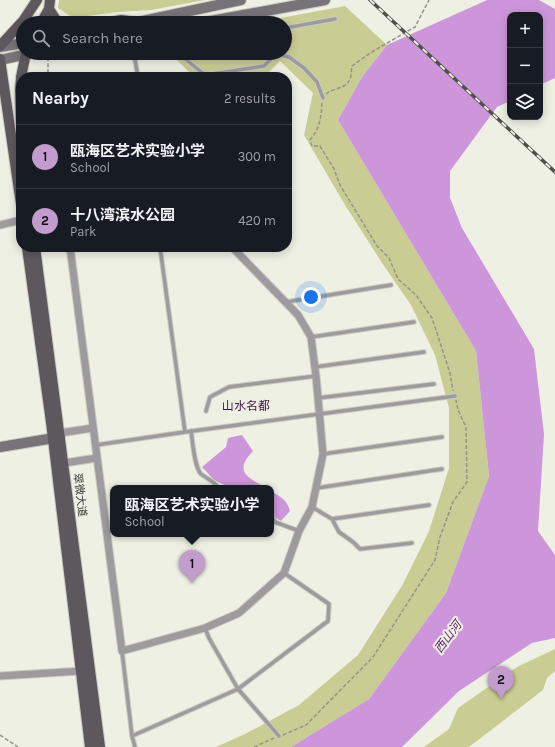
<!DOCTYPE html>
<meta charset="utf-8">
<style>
:root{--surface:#171b24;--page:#20242c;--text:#f1f3f6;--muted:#9ea1a6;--line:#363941;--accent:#c39cce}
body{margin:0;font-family:Karla,"Noto Sans SC",sans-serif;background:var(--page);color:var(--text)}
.controls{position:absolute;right:12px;top:12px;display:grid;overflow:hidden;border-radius:8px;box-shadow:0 2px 10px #0003}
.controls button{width:36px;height:36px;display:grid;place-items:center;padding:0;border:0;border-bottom:1px solid var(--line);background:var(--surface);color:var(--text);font:20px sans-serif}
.you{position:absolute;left:311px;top:297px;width:14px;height:14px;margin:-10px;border:3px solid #fff;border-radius:50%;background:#1a73e8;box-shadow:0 0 0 6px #1a73e833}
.badge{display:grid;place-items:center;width:26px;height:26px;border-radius:50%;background:var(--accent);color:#111;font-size:13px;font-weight:700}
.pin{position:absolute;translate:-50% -33px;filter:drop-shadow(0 1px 2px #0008)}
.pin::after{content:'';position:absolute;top:21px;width:14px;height:12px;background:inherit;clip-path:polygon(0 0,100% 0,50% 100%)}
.popup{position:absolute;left:110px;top:485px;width:164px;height:52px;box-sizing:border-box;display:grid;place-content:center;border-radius:8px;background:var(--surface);filter:drop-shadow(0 1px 3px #0005);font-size:13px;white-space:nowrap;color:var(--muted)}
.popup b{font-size:15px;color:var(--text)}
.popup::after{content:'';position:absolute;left:50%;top:100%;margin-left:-8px;border:8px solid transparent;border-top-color:var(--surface)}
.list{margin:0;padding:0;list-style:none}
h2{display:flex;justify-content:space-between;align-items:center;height:52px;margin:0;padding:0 16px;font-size:17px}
h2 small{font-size:13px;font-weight:400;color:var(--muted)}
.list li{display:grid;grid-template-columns:26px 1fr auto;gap:12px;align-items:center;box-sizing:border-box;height:64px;padding:0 16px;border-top:1px solid var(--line)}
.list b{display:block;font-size:15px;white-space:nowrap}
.list p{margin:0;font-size:13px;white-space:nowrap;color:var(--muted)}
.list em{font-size:13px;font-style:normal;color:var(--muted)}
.icon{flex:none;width:22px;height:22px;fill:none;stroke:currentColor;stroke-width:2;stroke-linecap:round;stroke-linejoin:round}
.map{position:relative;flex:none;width:555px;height:747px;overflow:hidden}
.search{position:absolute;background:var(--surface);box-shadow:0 2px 10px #0003;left:16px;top:16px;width:276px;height:44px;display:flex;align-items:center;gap:10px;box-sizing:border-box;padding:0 14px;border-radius:22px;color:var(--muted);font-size:15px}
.panel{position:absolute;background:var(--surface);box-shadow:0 2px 10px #0003;left:16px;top:72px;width:276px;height:180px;border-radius:16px}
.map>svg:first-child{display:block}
</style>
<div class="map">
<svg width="555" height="747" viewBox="0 0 555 747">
<rect width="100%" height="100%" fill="#eff0e4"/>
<path fill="#cacd93" d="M59,0H205L151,10L117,12L73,18L58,8Z
M345,6L387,45L362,77L338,120L476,351L489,476L446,593L369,699L291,747H216L245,734L299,705L358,655L403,584L429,531L449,468V408L435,355L411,305L384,266L345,205L304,135L313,93L280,61L269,72L240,77H194L170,53H285V23H254Z
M555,649V671L547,678L543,690L469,747H424L449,729L458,708L517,667Z"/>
<path fill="#ce96da" d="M487,0H539L555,9V78L540,85V15H510V101L497,107L450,171V198L462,228L534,349L544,434L538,531L555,555V638L532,643L459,691L402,747H291L369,699L446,593L489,476L476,351L338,120L362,77L387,45Z
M242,435L253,451C233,472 248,477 266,488H231L214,480L202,467L226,447L228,438Z
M271,491C281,497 287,500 290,511L281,521L271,515Z"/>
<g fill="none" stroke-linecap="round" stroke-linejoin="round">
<defs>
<path id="lane" d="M285,28L335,19
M178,53L205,75L264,66L276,54L289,57L304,68L317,82L323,98
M138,77L135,60L140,54L148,53
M286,302L391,285
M311,337L414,322
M315,367L424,352
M318,398L434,384
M206,411L210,397L229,387L316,376
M191,431C193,443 194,466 201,474C207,479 215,481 218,488
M185,432L455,396
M96,445L185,432L160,247
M323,454L442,437
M317,488L442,469
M312,507L332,519L429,505
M271,516L275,522L299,531
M332,519L339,532L353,542L360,549L412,543
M205,628L209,638L238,689L279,736
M122,651L132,736L135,747
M132,736L238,689L328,621L329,604L284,573"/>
<path id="street" d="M0,225L21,220
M70,247L122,651L205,628L239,613L284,573L299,531L312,507L323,454L316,376L311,337L298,315L232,247
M60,433L93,428
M64,463L97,458
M0,676L81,671"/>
<path id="secondary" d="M133,23L241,0
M200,23L325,0
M0,47L23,43
M0,60L32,53
M0,447L60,437"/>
<path id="primary" d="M49,9L58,23
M41,23L49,9L50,0
M106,23L121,20L138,22
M0,46L23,21L37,0
M0,59L21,204
M21,77L26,53
M21,79L20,90L21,125
M27,247L51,422L90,747
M35,247L100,747"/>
</defs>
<use href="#lane" stroke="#cacbc0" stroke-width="5.5"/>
<use href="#street" stroke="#cacbc0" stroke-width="9"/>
<use href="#secondary" stroke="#cacbc0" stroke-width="12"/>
<use href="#primary" stroke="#cacbc0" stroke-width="12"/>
<path stroke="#94948c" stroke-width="1.5" stroke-dasharray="4 2" stroke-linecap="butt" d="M29,75L48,72V53
M326,94C334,87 345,90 350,79C352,75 351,69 352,66L370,53L415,27L429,0
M322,103C321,118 320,128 310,140L312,146H320L334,169L340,185L377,246L389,258L398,279L416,295L432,318L450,373L453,391
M0,735L18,747
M283,735L306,725L373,657L435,560L440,537L453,502L467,482L466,427L458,410L456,400
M254,747L274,738"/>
<use href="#lane" stroke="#9e9b9f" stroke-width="3.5"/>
<use href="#street" stroke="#9e9b9f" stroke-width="7"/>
<use href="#secondary" stroke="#787379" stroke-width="10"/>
<use href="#primary" stroke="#5d575e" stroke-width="10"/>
<defs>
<path id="rail" d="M370,0L555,172"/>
</defs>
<use href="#rail" stroke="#50504b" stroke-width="3.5"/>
<use href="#rail" stroke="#eff0e4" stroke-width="2" stroke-dasharray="6" stroke-linecap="butt"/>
</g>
<g text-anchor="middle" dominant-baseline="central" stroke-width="4" stroke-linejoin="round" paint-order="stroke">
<g font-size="11" fill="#363632" stroke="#eff0e4">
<text transform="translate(80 495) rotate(83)">翠微大道</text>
</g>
<g font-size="12" fill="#41164a" stroke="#eff0e4">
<text x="246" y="406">山水名都</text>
</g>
<g font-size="12" font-style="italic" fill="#611e6f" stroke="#eff0e4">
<text transform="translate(448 637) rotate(-53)">西山河</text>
</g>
</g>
</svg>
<div class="controls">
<button>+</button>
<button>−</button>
<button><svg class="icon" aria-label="layers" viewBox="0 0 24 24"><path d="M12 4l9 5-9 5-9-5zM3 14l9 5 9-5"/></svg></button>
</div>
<div class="you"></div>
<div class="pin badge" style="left:192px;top:583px">1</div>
<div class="popup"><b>瓯海区艺术实验小学</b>School</div>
<div class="pin badge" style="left:501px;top:699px">2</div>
<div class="search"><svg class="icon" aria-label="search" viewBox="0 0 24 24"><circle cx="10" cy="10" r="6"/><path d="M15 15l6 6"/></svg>Search here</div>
<section class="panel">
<h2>Nearby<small>2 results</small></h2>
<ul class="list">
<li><span class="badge">1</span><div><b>瓯海区艺术实验小学</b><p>School</p></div><em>300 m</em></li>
<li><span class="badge">2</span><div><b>十八湾滨水公园</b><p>Park</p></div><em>420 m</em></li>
</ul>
</section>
</div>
